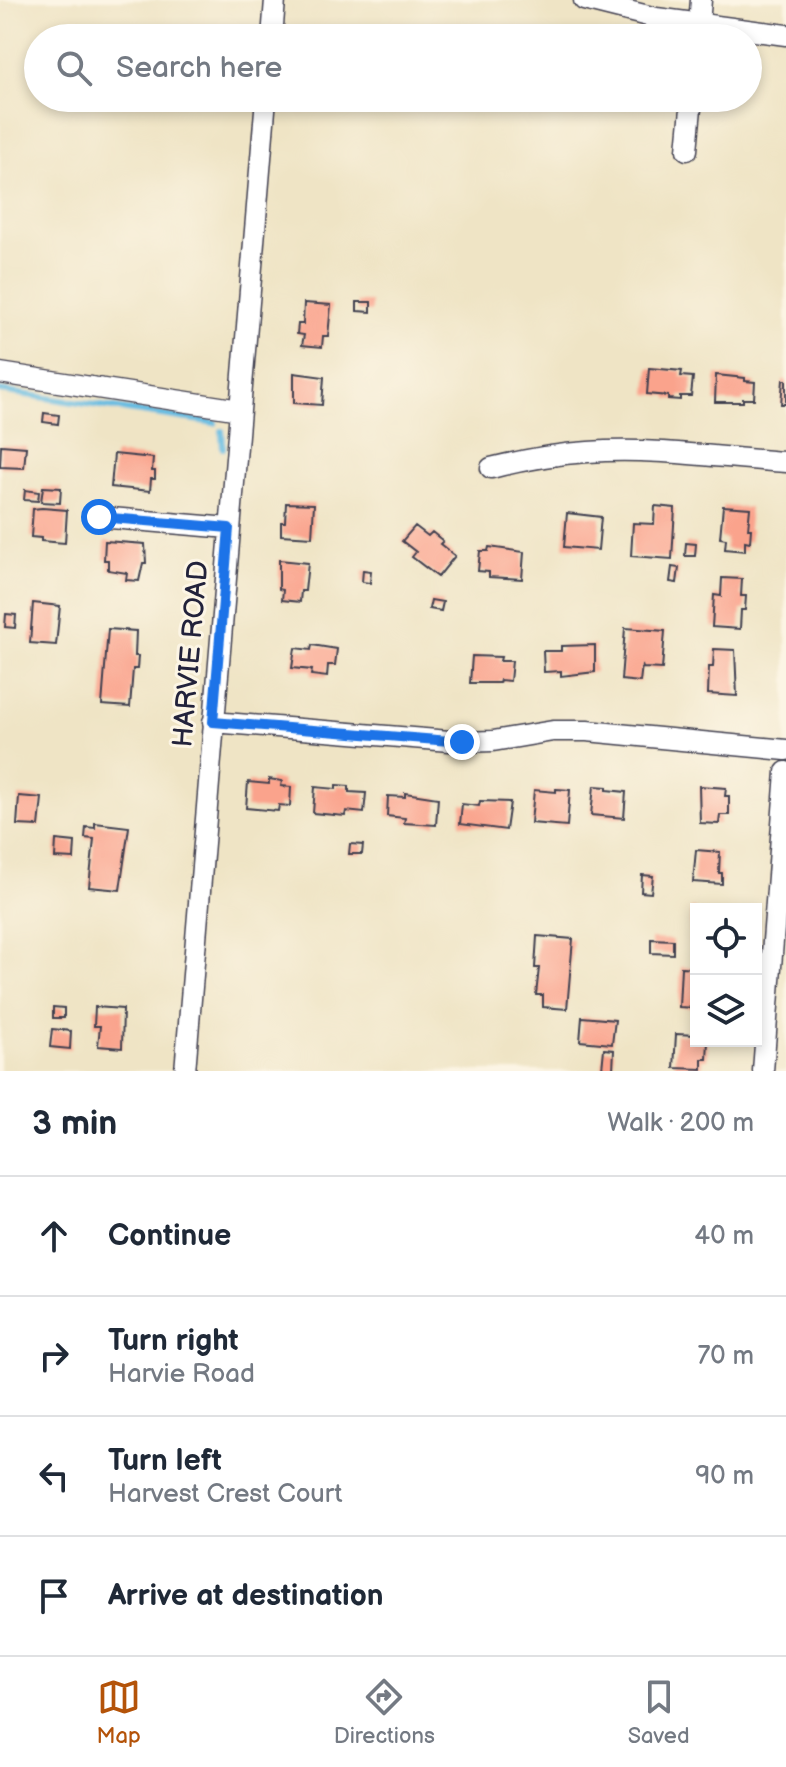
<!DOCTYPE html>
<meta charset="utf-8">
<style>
:root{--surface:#fff;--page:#f6f6f7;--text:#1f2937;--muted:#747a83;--line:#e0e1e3;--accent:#b45309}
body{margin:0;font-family:"Balsamiq Sans",sans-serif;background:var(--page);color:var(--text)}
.controls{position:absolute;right:24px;bottom:24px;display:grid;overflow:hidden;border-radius:0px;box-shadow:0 4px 12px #0003}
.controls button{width:72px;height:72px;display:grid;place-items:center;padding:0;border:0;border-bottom:2px solid var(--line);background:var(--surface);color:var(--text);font:40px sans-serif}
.stop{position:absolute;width:24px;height:24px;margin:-18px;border:6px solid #1a73e8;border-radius:50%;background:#fff}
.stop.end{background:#1a73e8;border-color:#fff;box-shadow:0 2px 8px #0008}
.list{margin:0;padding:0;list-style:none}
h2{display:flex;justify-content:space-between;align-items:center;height:104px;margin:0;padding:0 32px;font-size:34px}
h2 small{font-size:26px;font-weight:400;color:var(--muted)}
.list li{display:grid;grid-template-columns:52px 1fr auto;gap:24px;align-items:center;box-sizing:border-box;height:120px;padding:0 32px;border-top:2px solid var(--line)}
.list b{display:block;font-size:30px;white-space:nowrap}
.list p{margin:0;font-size:26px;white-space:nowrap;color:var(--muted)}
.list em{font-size:26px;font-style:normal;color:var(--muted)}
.icon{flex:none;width:44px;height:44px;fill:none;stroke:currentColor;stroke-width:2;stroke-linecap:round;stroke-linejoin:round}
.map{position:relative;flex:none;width:786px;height:1071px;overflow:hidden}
.search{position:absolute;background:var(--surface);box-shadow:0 4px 12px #0003;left:24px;right:24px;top:24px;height:88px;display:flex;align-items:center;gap:20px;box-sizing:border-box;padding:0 28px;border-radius:44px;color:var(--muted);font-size:30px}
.sheet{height:584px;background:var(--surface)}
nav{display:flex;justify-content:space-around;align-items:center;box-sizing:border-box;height:112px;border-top:2px solid var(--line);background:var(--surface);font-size:22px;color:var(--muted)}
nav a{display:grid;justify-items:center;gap:4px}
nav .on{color:var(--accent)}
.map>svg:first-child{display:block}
</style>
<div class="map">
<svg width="786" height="1071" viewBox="0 0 786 1071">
<rect width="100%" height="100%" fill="#fcf5e5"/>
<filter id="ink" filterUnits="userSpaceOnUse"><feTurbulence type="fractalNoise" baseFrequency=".0125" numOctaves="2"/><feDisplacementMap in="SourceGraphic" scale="16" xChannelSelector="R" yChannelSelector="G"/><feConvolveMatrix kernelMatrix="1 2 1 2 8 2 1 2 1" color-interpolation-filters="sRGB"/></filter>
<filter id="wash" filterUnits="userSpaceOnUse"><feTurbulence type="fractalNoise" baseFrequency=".006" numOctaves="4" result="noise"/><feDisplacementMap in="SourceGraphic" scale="32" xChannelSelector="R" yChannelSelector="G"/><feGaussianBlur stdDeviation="1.8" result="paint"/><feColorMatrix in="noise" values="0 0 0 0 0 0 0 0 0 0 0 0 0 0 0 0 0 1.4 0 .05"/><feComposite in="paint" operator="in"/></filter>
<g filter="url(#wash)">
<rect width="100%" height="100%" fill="#efe4c5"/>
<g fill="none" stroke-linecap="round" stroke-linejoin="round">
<path stroke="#65bce2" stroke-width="6" d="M0,391L215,423
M222,431L223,448"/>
</g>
<g id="blocks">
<path fill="#faa38c" d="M357,302H371V312L357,311Z
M304,303L331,305L328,336H323L322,347L302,345L304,335L297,334L298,324H303Z
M649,368L682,371L681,376L693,377L691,396H680V400L668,399V396L647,394Z
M294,373L324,377L322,405L294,403Z
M716,375L745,378V381L755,382L754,399H743V402H715Z
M783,380H786V404H781Z
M44,413L59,415L58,424L43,422Z
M1,445L26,447L24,468L0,467Z
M114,454L153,458L152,471H155V479H151L150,491L111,487Z
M43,487L61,488L60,503L41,502Z
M25,490L39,492L38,501L24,500Z
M286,503L314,504L312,537L281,535V522H285Z
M655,506L675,508L672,559L631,556L633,523L654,524Z
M723,506L750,508L748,529H751L750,542L745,541V551L725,549L726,539L720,538Z
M42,508L67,510L65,543L41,541V538L31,537L33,509Z
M567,513L601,517L598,550L564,547Z
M415,526L428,536L432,532L443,541L440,544L455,556L438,577L412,557L416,552L402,541Z
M105,541L145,544L146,563H143L139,581L126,580L127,573L108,570V560H104Z
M686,543L696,544L695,556H685Z
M489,547L524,552L522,579L489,577V572L478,571L480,551H488Z
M279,560L308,563L305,591H301L300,602L282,600L283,590L279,589Z
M672,567L679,568L677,583L670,582Z
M363,570L371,571L370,583L362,582Z
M722,578L742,579L741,596H746L745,610H741L740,629L712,627L714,595L721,596Z
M431,600L443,602L441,611L429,609Z
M33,603L60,606L56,645L30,643Z
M6,614L16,615L15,628L5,627Z
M625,628L665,631L662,669L643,668L642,665L640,682L621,680Z
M108,629L136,631L135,656H138L137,669H133L130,707L102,705Z
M312,645L337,649L335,665H328L327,677L311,675L312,670L292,668L295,648L311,650Z
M595,645V672L561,676V671L544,672L543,651H561V646Z
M714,649L735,650L737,696L708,694L709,667H713Z
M472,656L501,657L500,661H512L510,681L500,680L499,683H470Z
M269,779L282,781L281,786L291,787L290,806L279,805L278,811L246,808L248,782L269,784Z
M336,785L349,786V792L366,793L364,813L346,811L345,816L313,813L315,787L336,789Z
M594,786L607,787V790L626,792L624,818L591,815Z
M699,786L726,788L725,796H729V815H720L719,824L700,823Z
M556,789L570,790L567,826L531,823L534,790L556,792Z
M405,793L438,798L436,825L404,823L405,818L387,816L388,796L405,797Z
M19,796L42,798L39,826L17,825Z
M480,801L510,802L506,830L460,824L462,804L479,806Z
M95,823L129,827L120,890L89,887L94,839L85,838L86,827L95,828Z
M56,840L75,842L74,859L55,858Z
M350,844L363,845L362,854H349Z
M696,850L720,852L719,873H722V884L693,882Z
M642,875L653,876L651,893L641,892Z
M691,908L696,909V945L689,944Z
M537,936L573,939L567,1009L543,1007V995H536L539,968H535Z
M651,939L673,940V954L651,953Z
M681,967L696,968V1008L679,1007Z
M53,1007L64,1008V1018H53Z
M95,1007L123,1009L122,1048L98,1046L100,1026H94Z
M582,1017L615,1020L612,1044L580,1041Z
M52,1029L71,1031L70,1049L50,1047Z
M676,1034L696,1035V1041H708L707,1059H702V1069L674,1068Z
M604,1049L614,1050L613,1070L602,1069Z"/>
</g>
</g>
<g filter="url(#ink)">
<use href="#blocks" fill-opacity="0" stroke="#413f50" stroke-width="2"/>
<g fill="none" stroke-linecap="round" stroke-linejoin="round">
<defs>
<path id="minor" d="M584,0L656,18L786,35
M698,36L701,0
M272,38L275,0
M687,150L692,98
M0,373L240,410
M491,468C523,460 555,454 588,452C653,447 721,458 786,462
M99,517L229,528
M213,722L462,742L493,741L553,731H587L786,750
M185,1071L266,98
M763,1071L786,772"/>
</defs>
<use href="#minor" stroke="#413f50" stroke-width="23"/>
<use href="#minor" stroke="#fff" stroke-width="20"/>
</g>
</g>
<g fill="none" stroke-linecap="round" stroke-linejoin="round" filter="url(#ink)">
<path stroke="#1a73e8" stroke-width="10" d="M99,517L229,528L213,722L462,742"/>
</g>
<g text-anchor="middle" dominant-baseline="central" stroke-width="6" stroke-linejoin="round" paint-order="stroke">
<g font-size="28" fill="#22223b" stroke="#fcf5e5">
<text transform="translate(191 654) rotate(-85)">HARVIE ROAD</text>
</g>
</g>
</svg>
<div class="controls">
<button><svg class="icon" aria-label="locate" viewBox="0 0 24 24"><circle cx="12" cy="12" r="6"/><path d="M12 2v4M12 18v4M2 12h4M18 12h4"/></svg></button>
<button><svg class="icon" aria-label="layers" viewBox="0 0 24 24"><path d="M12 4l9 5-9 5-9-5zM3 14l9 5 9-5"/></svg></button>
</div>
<div class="stop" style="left:99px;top:517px"></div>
<div class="stop end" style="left:462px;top:742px"></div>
<div class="search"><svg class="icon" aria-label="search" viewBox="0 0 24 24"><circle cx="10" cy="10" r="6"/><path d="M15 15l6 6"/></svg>Search here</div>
</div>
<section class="sheet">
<h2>3 min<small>Walk · 200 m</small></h2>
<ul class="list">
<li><svg class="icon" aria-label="ahead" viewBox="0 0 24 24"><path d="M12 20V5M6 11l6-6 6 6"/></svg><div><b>Continue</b></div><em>40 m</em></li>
<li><svg class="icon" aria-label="right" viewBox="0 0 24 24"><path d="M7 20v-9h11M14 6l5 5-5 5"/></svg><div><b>Turn right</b><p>Harvie Road</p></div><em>70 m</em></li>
<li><svg class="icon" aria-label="left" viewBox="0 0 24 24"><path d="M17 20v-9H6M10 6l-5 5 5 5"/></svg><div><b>Turn left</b><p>Harvest Crest Court</p></div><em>90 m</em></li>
<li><svg class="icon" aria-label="arrive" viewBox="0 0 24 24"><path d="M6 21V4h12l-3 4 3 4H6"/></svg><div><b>Arrive at destination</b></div></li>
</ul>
</section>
<nav>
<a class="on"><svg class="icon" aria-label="map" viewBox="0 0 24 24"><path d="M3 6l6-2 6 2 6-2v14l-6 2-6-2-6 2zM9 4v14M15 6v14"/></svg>Map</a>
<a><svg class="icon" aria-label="directions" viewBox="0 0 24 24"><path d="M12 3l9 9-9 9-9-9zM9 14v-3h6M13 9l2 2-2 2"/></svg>Directions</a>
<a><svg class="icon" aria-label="saved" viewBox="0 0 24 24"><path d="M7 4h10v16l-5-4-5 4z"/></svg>Saved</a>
</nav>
